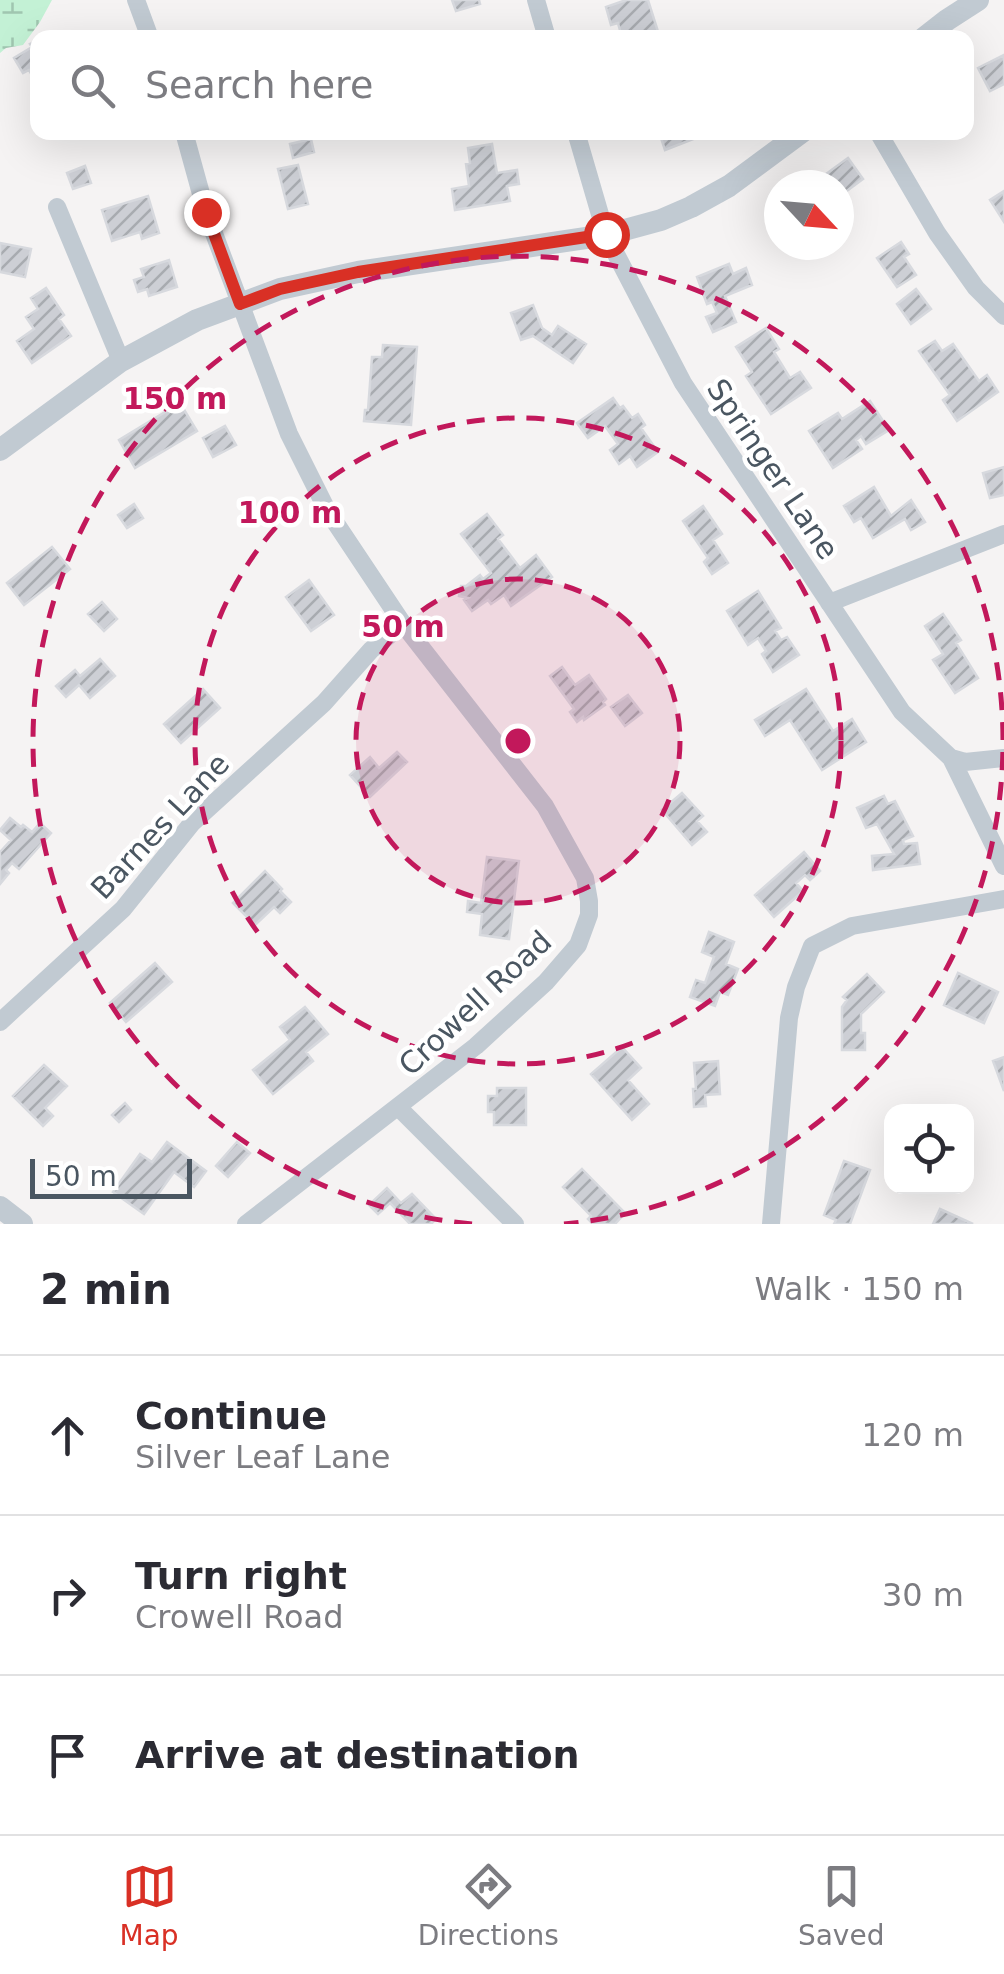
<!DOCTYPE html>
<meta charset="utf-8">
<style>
:root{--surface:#fff;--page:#f7f7f7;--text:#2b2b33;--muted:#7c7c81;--line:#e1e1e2;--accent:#d93025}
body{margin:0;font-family:"DejaVu Sans",sans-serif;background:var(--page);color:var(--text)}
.controls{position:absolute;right:30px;bottom:30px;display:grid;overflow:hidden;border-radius:20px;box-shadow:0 10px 40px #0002}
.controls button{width:90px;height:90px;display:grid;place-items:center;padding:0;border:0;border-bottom:2px solid var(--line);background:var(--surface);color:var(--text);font:50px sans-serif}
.compass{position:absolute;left:764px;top:170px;width:90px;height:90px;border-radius:50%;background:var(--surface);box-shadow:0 10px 40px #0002;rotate:116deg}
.scale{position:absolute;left:30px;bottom:25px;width:162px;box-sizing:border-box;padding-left:10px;border:5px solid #4a5661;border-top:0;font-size:28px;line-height:35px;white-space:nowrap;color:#4a5661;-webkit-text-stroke:8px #fff;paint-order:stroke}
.stop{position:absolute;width:30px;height:30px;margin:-22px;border:8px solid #d93025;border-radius:50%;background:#fff}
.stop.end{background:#d93025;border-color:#fff;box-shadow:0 2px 10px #0008}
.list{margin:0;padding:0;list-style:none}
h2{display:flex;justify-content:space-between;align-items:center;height:130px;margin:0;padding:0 40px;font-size:42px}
h2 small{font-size:32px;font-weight:400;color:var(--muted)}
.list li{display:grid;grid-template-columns:65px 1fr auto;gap:30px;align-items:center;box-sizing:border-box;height:160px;padding:0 40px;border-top:2px solid var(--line)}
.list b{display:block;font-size:38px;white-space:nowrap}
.list p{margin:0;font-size:32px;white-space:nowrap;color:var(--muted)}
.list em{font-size:32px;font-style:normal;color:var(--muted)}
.icon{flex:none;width:55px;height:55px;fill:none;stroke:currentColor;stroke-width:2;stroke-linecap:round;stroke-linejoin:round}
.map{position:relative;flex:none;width:1004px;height:1224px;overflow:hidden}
.search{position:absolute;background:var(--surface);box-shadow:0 10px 40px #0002;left:30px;right:30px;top:30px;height:110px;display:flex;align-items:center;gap:25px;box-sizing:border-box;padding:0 35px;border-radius:20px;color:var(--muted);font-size:38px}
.sheet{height:610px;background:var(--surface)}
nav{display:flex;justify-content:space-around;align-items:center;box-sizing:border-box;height:140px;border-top:2px solid var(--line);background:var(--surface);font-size:28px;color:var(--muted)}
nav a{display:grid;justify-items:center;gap:5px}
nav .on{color:var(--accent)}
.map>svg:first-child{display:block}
</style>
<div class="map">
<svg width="1004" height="1224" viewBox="0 0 1004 1224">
<defs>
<pattern id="wetland-marsh" width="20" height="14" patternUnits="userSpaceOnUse" patternTransform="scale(2.5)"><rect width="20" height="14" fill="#c3f1d5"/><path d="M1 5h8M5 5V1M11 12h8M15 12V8" fill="none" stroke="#a0c6b0"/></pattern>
<pattern id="building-hatch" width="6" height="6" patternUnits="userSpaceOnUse" patternTransform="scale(2.5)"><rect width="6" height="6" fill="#cdcfd5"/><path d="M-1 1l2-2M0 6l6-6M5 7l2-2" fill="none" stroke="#a8abb0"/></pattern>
</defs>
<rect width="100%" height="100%" fill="#f5f3f3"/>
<path fill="url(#wetland-marsh)" d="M0,0H52L40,22L23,45L6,48L0,53Z"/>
<path fill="url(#building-hatch)" stroke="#d7d9de" stroke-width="2.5" d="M452,0H479L480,4L456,11Z
M626,0H648L660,38H622L618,23L611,25L606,7Z
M38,40V80L35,81L29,70L23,73L14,58L32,47L30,44Z
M1004,55V84L990,91L978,68Z
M659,132H711L665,150Z
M311,139L314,152L293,158L290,144Z
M492,144L497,173L517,170L519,184L507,186L510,201L455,210L452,189L469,186L466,164L470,163L468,148Z
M848,158L863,179L840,196L849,208L839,216V185H817L815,182Z
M298,165L308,204L288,209L278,169Z
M85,166L91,183L73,189L67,173Z
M1004,191V222L990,200Z
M148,196L159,233L142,239L140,232L112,241L102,210Z
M901,242L909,254L904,257L916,275L897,287L877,258Z
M0,243L31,249L25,277L0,272Z
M169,260L177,287L149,296L147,289L138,292L134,280L144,277L141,269Z
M729,264L733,274L746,268L752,285L725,296L736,322L713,332L706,317L717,313L712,302L707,304L697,277Z
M46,288L64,315L59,319L71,336L32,363L17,341L34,329L26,317L38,309L31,298Z
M916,289L931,309L911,324L897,304Z
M533,305L542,328L552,335L558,326L586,344L573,363L533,336L521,340L511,313Z
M766,328L779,349L774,352L790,378L800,372L811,388L771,414L746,376L752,372L736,347Z
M935,341L942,351L953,344L979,381L987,375L998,392L957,421L943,400L950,395L919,351Z
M383,345L417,347L411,425L364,421L365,410H368L372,357H382Z
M613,398L620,408L623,406L632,418L638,414L645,425L641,428L658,452L637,467L630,456L619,464L610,450L618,444L605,426L588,438L577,423Z
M870,401L889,430L866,444L861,436L856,440L862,449L833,468L809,431L838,413L842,419Z
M180,403L197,431L135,468L119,440Z
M225,426L236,445L213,457L203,438Z
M1004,467V495L990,498L983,473Z
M874,487L891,516L911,500L925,522L911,530L905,519L873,538L861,518L854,522L844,506Z
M134,504L143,518L127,528L118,515Z
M703,506L722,534L713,540L728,563L712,574L704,562L708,558L683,521Z
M487,514L503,535L498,539L520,568L536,555L552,577L511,606L504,595L491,604L488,600L472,611L464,600L468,598L459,596L461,586H466L480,575L483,579L491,573L461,534Z
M52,547L70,569L24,605L7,583Z
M309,580L334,615L311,631L286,597Z
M758,591L781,628L775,631L781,640L787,637L799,655L773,672L762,654L766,651L758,638L748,645L727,611Z
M102,602L117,619L104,631L88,614Z
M943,614L961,640L956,643L978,678L955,693L933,660L943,654L925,626Z
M100,659L115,676L90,698L79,685L66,697L56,686L75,670L80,676Z
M562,667L575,685L589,675L606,699L603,702L605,705L584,720L583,717L577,722L570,712L574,709L550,676Z
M203,689L220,708L181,743L164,724Z
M806,689L833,731L852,719L866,742L822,770L790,720L765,736L755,720Z
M628,695L642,713L625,726L611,707Z
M397,752L407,762L370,797L350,775L370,757L379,768Z
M682,793L703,816L697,821L707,832L692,845L662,810Z
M884,796L888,804L895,801L913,836L903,840L904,844L917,843L920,864L873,870L872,856L894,854L877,824L866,828L857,808Z
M10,818L21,827L23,825L32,832L40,823L51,833L19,869L12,863L6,870L9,873L0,884V852L11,840L0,830Z
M804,852L820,871L810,880L805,875L796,883L803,891L774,917L755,895Z
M487,857L519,861L509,939L480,935L482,914L467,912L468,901L481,903Z
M265,871L282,889L280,891L291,902L280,913L274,907L255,925L233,903Z
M709,932L734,942L726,964L738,969L728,995L720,992L715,1006L690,997L696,980L705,983L714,957L702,952Z
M155,963L172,982L126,1022L110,1003Z
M958,973L998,992L984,1023L944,1005Z
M867,974L884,992L861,1014V1033H865V1050H842V1007L847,1000L843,997Z
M305,1007L328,1034L306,1052L313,1061L273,1094L253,1070L290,1040L280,1027Z
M622,1047L641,1068L628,1080L649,1104L632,1120L591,1074Z
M1004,1057V1091L993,1061Z
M718,1061L720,1094L705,1095L706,1106L694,1107L693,1089H696L694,1063Z
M44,1065L67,1086L45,1108L53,1116L43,1126L13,1096Z
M497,1088H526V1125H494V1112H488V1096H497Z
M125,1103L131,1110L119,1122L112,1115Z
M167,1142L206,1171L194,1187L174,1172L144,1214L113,1192L140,1154L152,1162Z
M237,1142L250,1153L228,1177L216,1166Z
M844,1161L870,1170L850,1224H834L836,1220L824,1215Z
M582,1169L625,1213L615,1224H593L588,1219L591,1216L563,1187Z
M387,1188L401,1203L412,1194L436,1219L431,1224H410L390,1203L378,1214L369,1205Z
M940,1209L973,1224H933Z"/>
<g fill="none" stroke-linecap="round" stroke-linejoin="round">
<path stroke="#c1cad2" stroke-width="18" d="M136,0L150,38
M536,0L547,38
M184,132L206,212L289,434L327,510L403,624L545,806L585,878L589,901V915L578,945L546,982L476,1046L246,1224
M576,132L606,235L683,383L902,712L951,758L965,762L1004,758
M878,132L937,233L976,288L1004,316
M57,207L121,361
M829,603L1004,534
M951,758L1004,866
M0,1022L123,909L192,823L324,703L371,650L403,624
M399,1108L515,1224
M771,1224L789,1018L796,987L812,946L852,926L1004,899"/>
<path stroke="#c1cad2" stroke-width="22" d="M924,38L947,20L978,0
M0,450L121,361L197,320L280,289L358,272L606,235L661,220L691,207L729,186L802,132
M0,1207L22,1224"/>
</g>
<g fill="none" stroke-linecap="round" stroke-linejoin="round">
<path stroke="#d93025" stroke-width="12" d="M206,212L240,304L280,289L358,272L606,234"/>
</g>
<circle cx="518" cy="741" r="162" fill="#c2185b" fill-opacity=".12"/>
<g fill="none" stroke="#c2185b" stroke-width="5" stroke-dasharray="18 12">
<circle cx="518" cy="741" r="162"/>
<circle cx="518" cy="741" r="323"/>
<path d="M472 1224A485 485 0 1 1 564 1224"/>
</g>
<g text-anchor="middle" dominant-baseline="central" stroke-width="9" stroke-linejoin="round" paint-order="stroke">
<g font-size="30" fill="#4a5661" stroke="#fff">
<text transform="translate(773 469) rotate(56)">Springer Lane</text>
<text transform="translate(160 826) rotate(-47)">Barnes Lane</text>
<text transform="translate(475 1003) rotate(-43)">Crowell Road</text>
</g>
</g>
<circle cx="518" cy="741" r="15" fill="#c2185b" stroke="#fff" stroke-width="5"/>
<g font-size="30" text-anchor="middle" font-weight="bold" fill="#c2185b" stroke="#fff" stroke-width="9" stroke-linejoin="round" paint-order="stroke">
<text x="175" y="409">150 m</text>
<text x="290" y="523">100 m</text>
<text x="403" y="637">50 m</text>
</g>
</svg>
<div class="controls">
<button><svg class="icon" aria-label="locate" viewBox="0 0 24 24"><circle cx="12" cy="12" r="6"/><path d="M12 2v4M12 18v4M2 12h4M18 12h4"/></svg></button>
</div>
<svg class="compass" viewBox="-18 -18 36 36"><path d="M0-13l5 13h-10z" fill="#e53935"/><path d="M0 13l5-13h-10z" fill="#7c7c81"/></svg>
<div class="scale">50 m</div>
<div class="stop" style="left:606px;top:234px"></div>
<div class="stop end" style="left:206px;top:212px"></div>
<div class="search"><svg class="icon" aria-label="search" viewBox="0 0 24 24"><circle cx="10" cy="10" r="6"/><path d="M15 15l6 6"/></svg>Search here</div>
</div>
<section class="sheet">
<h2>2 min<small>Walk · 150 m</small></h2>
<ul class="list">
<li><svg class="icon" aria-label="ahead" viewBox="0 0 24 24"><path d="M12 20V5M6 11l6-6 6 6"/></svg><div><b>Continue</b><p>Silver Leaf Lane</p></div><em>120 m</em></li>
<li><svg class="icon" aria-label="right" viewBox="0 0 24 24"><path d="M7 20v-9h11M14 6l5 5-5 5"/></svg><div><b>Turn right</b><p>Crowell Road</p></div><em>30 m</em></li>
<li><svg class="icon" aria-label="arrive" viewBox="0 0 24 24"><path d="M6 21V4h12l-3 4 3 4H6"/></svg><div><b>Arrive at destination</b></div></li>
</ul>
</section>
<nav>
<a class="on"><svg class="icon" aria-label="map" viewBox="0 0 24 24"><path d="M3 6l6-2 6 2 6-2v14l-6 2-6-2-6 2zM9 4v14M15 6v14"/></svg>Map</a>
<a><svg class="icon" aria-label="directions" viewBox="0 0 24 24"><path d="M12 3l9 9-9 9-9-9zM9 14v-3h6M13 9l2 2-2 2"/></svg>Directions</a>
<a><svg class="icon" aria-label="saved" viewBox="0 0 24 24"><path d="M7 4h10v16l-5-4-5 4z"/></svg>Saved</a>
</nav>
